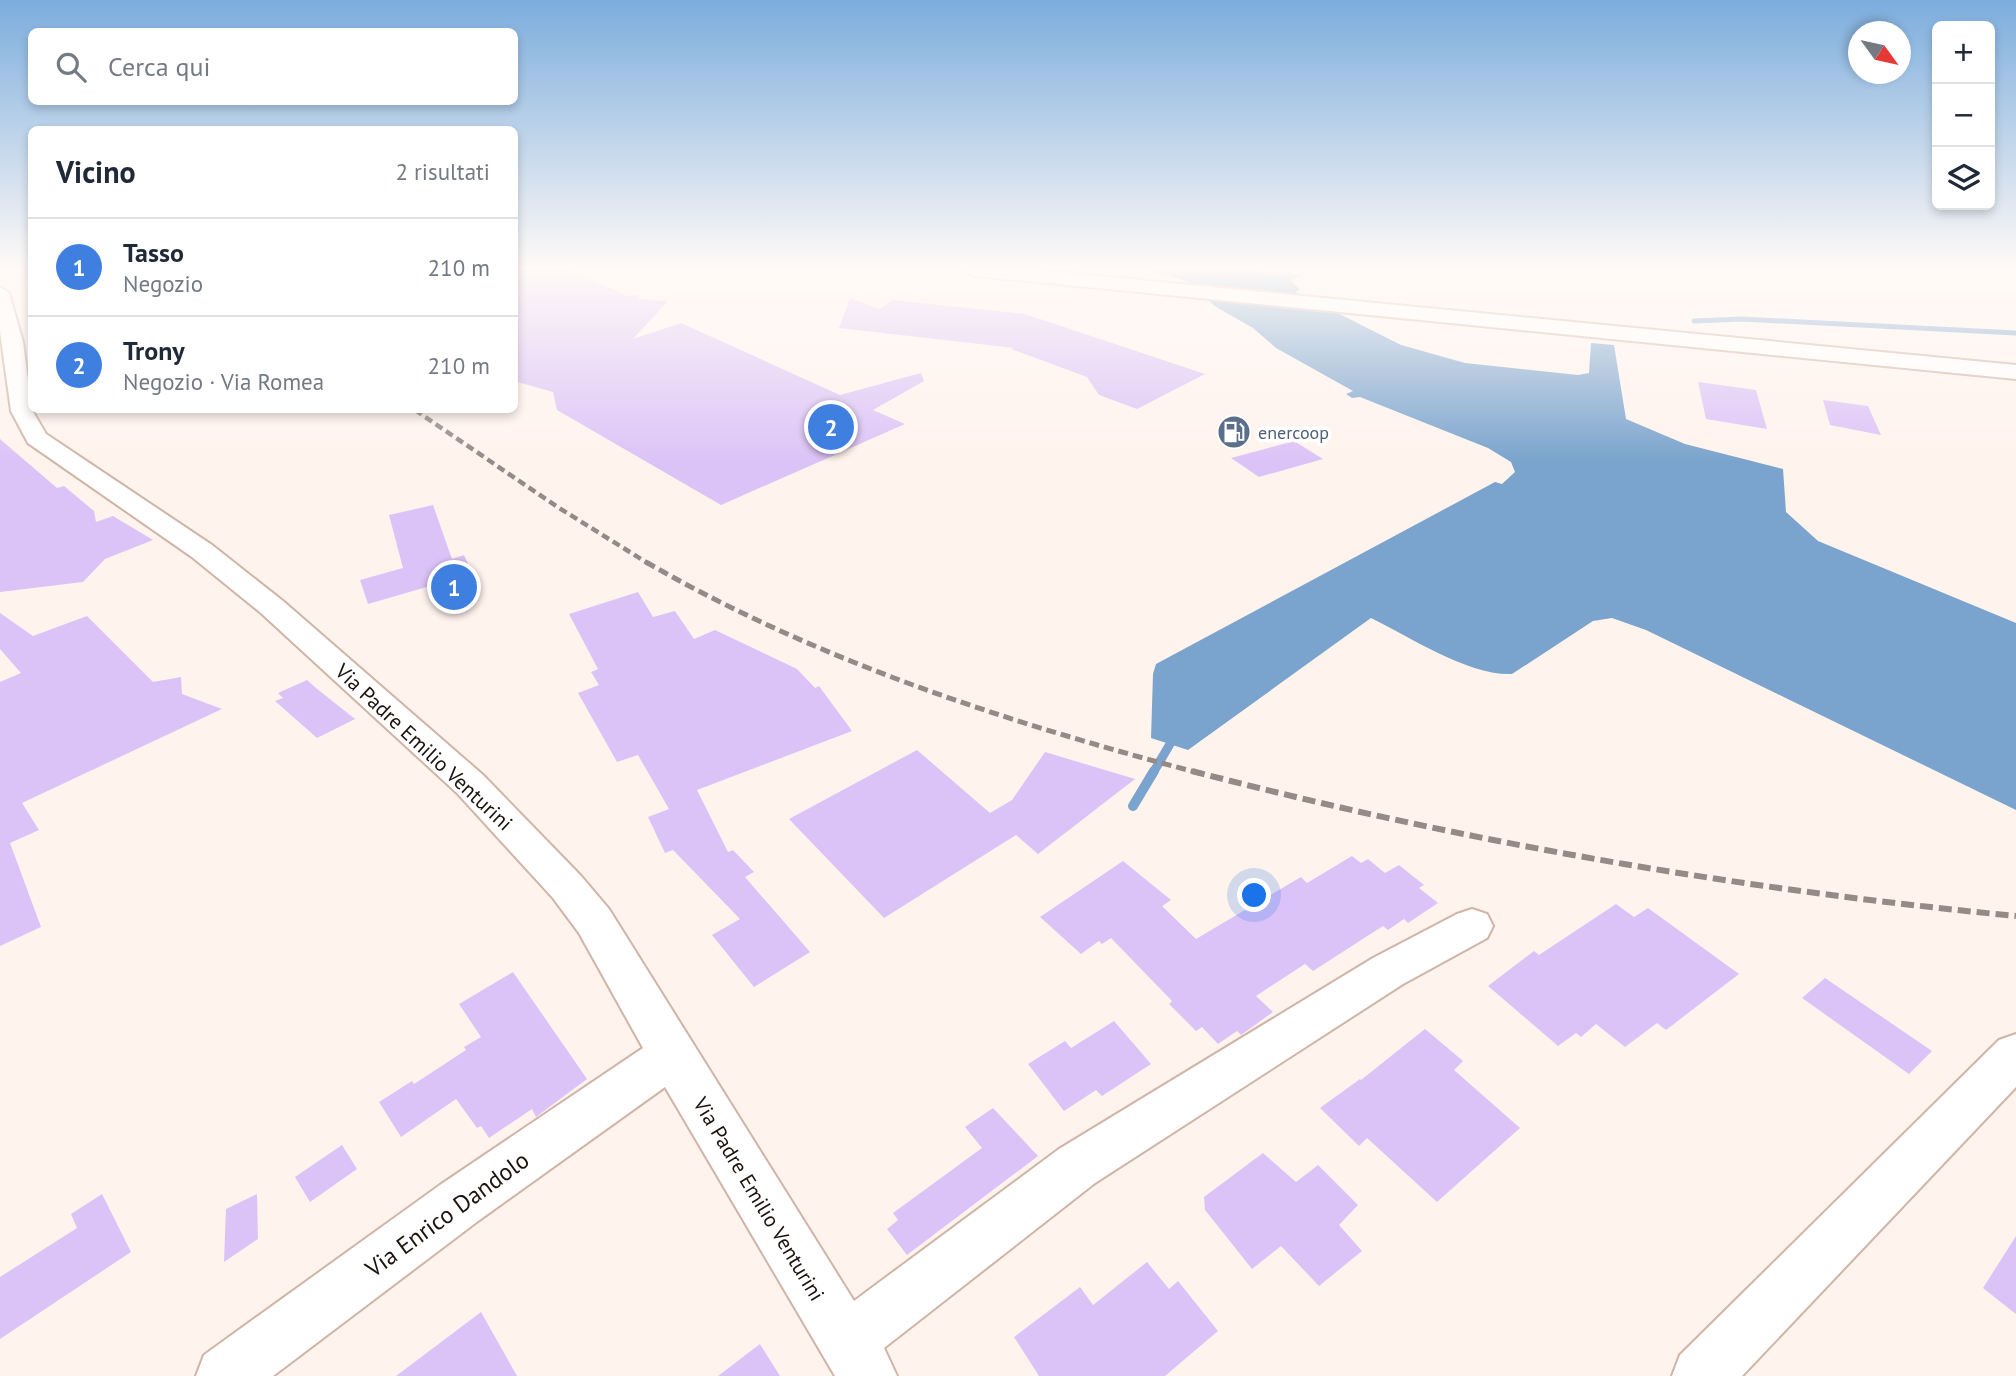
<!DOCTYPE html>
<html lang="it">
<meta charset="utf-8">
<style>
:root{--surface:#fff;--page:#f6f6f7;--text:#1f2937;--muted:#747a83;--line:#e0e1e3;--accent:#354abc}
body{margin:0;font-family:"PT Sans",sans-serif;background:var(--page);color:var(--text)}
.controls{position:absolute;right:21px;top:21px;display:grid;overflow:hidden;border-radius:10px;box-shadow:0 4px 10px #0003}
.controls button{width:63px;height:63px;display:grid;place-items:center;padding:0;border:0;border-bottom:2px solid var(--line);background:var(--surface);color:var(--text);font:35px sans-serif}
.compass{position:absolute;left:1848px;top:21px;width:63px;height:63px;border-radius:50%;background:var(--surface);box-shadow:0 4px 10px #0003;rotate:123deg}
.you{position:absolute;left:1255px;top:896px;width:24px;height:24px;margin:-18px;border:5px solid #fff;border-radius:50%;background:#1a73e8;box-shadow:0 0 0 10px #1a73e833}
.badge{display:grid;place-items:center;width:46px;height:46px;border-radius:50%;background:var(--accent);color:#fff;font-size:23px;font-weight:700}
.pin{position:absolute;translate:-50% -50%;border:4px solid #fff;box-shadow:0 2px 7px #0006}
.list{margin:0;padding:0;list-style:none}
h2{display:flex;justify-content:space-between;align-items:center;height:91px;margin:0;padding:0 28px;font-size:30px}
h2 small{font-size:23px;font-weight:400;color:var(--muted)}
.list li{display:grid;grid-template-columns:46px 1fr auto;gap:21px;align-items:center;box-sizing:border-box;height:98px;padding:0 28px;border-top:2px solid var(--line)}
.list b{display:block;font-size:26px;white-space:nowrap}
.list p{margin:0;font-size:23px;white-space:nowrap;color:var(--muted)}
.list em{font-size:23px;font-style:normal;color:var(--muted)}
.icon{flex:none;width:38px;height:38px;fill:none;stroke:currentColor;stroke-width:2;stroke-linecap:round;stroke-linejoin:round}
.map{position:relative;flex:none;width:2016px;height:1376px;overflow:hidden}
.search{position:absolute;background:var(--surface);box-shadow:0 4px 10px #0003;left:28px;top:28px;width:490px;height:77px;display:flex;align-items:center;gap:18px;box-sizing:border-box;padding:0 24px;border-radius:10px;color:var(--muted);font-size:26px}
.panel{position:absolute;background:var(--surface);box-shadow:0 4px 10px #0003;left:28px;top:126px;width:490px;height:287px;border-radius:10px}
.map>svg:first-child{display:block}
</style>
<div class="map">
<svg width="2016" height="1376" viewBox="0 0 2016 1376">
<rect width="100%" height="100%" fill="#fff3ed"/>
<path fill="#7aa3cd" d="M1149,270H1255L1273,276L1288,272L1302,276L1291,281L1300,289L1296,292L1401,345L1465,363L1578,375L1589,373L1591,343L1614,345L1626,419L1685,444L1783,469L1786,512L1818,541L2016,623V810L1646,630L1612,618L1593,621L1512,674C1469,676 1410,637 1371,618L1188,750L1151,738L1153,674L1156,664L1495,482L1502,484L1515,472L1511,462L1488,448L1360,397L1352,398L1346,394L1353,391L1276,348L1253,328L1216,307L1186,281Z"/>
<g fill="none" stroke-linecap="round" stroke-linejoin="round">
<path stroke="#7aa3cd" stroke-width="5" d="M1694,321L1742,319L2016,333"/>
<path stroke="#7aa3cd" stroke-width="9" d="M1153,773L1170,744"/>
<path stroke="#7aa3cd" stroke-width="10" d="M1133,806L1154,771"/>
</g>
<path fill="#dcc3f7" d="M514,270H567L628,296L639,295V299L668,301L633,339L681,323L840,395L921,373L924,381L873,410L905,424L721,505L557,410L553,392L514,381Z
M850,298L880,309L892,300L1025,314L1205,374L1137,409L1099,395L1087,377L1011,349L1015,348L839,328Z
M1698,382L1756,390L1767,429L1706,419Z
M1823,400L1868,406L1881,435L1830,425Z
M0,439L57,488L64,486L94,511L96,522L113,516L153,540L105,559L83,582L0,592Z
M1294,441L1323,459L1259,477L1231,458Z
M433,505L452,559L464,555L478,586L450,594L444,582L368,604L360,580L403,568L389,515Z
M638,592L653,617L675,611L694,639L715,630L797,669L815,688L819,686L852,731L697,790L728,852L733,850L754,872L745,877L810,952L754,987L712,935L740,919L673,850L665,853L648,817L669,809L638,755L617,762L578,693L599,685L591,672L598,669L569,614Z
M0,613L33,636L87,616L153,682L181,677L182,694L222,709L22,803L39,830L10,843L41,927L0,946V682L21,673L0,649Z
M307,680L316,688L355,719L317,738L275,701L283,698L278,693Z
M917,750L990,813L1012,800L1045,752L1135,779L1038,854L1016,835L884,918L789,819Z
M1352,856L1361,863L1368,859L1385,873L1399,865L1424,885L1419,888L1438,903L1408,923L1404,919L1388,930L1383,926L1313,971L1305,964L1256,996L1273,1012L1241,1035L1237,1031L1218,1044L1202,1027L1196,1031L1169,1004L1172,1001L1111,938L1102,944L1099,941L1081,954L1040,917L1123,861L1171,900L1162,906L1196,939L1301,877L1307,883Z
M1616,904L1634,917L1648,908L1739,974L1666,1030L1657,1023L1625,1047L1596,1024L1581,1037L1576,1033L1558,1046L1488,986L1534,951L1539,955Z
M513,972L587,1079L536,1117L532,1109L489,1138L481,1126L477,1128L456,1099L401,1137L379,1102L412,1081L414,1084L466,1050L464,1047L481,1037L459,1004Z
M1825,978L1932,1051L1909,1074L1802,998Z
M1114,1021L1151,1064L1102,1096L1096,1090L1064,1111L1028,1064L1065,1041L1071,1048Z
M1425,1029L1463,1061L1454,1070L1520,1128L1437,1202L1367,1138L1359,1146L1320,1108L1360,1079L1361,1080Z
M993,1108L1038,1156L907,1255L887,1229L898,1220L893,1213L982,1148L965,1127Z
M342,1145L357,1169L310,1202L295,1177Z
M1263,1153L1296,1182L1318,1165L1358,1205L1339,1225L1362,1251L1319,1286L1281,1246L1252,1269L1205,1210L1204,1197Z
M102,1194L131,1252L0,1339V1277L77,1228L71,1214Z
M257,1194L258,1239L224,1262L226,1209Z
M2016,1236V1314L1983,1288Z
M1147,1262L1169,1289L1178,1281L1218,1331L1165,1376H1039L1014,1337L1080,1287L1093,1305Z
M481,1312L517,1376H396Z
M760,1344L780,1376H718Z"/>
<g fill="none" stroke-linecap="round" stroke-linejoin="round">
<defs>
<path id="minor" d="M0,287L9,293L23,342L32,410L46,434L212,545L283,601L483,775L581,876L609,909L854,1301L1059,1149L1373,958L1457,914L1472,909L1487,914L1493,926L1487,938L1403,984L1095,1183L884,1348L897,1376H835L665,1087L478,1221L273,1376H196L204,1355L440,1185L643,1048L579,933L553,898L457,793L261,613L192,557L28,443L11,411L0,331Z
M2016,1034V1087L1742,1376H1672L1680,1355L1999,1040Z"/>
<path id="major" d="M966,270H1036L2016,365V379L976,276L969,274Z"/>
</defs>
<use href="#minor" stroke="#d0b4a7" stroke-width="4"/>
<use href="#major" stroke="#d0b4a7" stroke-width="4"/>
<use href="#minor" fill="#fff" fill-rule="evenodd"/>
<use href="#major" fill="#fff" fill-rule="evenodd"/>
<path stroke="#958a85" stroke-width="4.5" stroke-dasharray="8 4.5" stroke-linecap="butt" d="M415,410L556,506L649,564"/>
<path stroke="#958a85" stroke-width="5" stroke-dasharray="10 5" stroke-linecap="butt" d="M646,562C817,661 1009,723 1199,773"/>
<path stroke="#958a85" stroke-width="6" stroke-dasharray="13 6" stroke-linecap="butt" d="M1192,771C1463,842 1737,889 2016,916"/>
</g>
<linearGradient id="sky" x2="0" y2="1"><stop stop-color="#7caddd"/><stop offset="0.58" stop-color="#fffaf7"/><stop offset="1" stop-color="#fffaf7" stop-opacity="0"/></linearGradient>
<rect width="2016" height="462" fill="url(#sky)"/>
<defs>
<symbol id="fuel-disc" viewBox="-11 -11 22 22"><circle r="9.5" fill="#5c6f8a" stroke="#fff"/><path d="M-5.5-6h7V0h2V4h1.3V-2.5L3-4.5l.8-.8L6-3V5H2.5V1h-1V6h-7ZM-4.2-4.7v3.2H.2V-4.7Z" fill="#fff"/></symbol>
</defs>
<g fill-rule="evenodd">
<use href="#fuel-disc" x="1215" y="413" width="38" height="38"/>
</g>
<g text-anchor="middle" dominant-baseline="central" stroke-width="7" stroke-linejoin="round" paint-order="stroke">
<g font-size="18" fill="#4e5e75" stroke="#fff" text-anchor="start">
<text x="1258" y="432">enercoop</text>
</g>
<g font-size="21" fill="#1c130e" stroke="#fff">
<text transform="translate(424 747) rotate(43)">Via Padre Emilio Venturini</text>
<text transform="translate(759 1199) rotate(59)">Via Padre Emilio Venturini</text>
</g>
<g font-size="24" fill="#1c130e" stroke="#fff">
<text transform="translate(447 1214) rotate(-36)">Via Enrico Dandolo</text>
</g>
</g>
</svg>
<div class="controls">
<button>+</button>
<button>−</button>
<button><svg class="icon" aria-label="layers" viewBox="0 0 24 24"><path d="M12 4l9 5-9 5-9-5zM3 14l9 5 9-5"/></svg></button>
</div>
<svg class="compass" viewBox="-18 -18 36 36"><path d="M0-13l5 13h-10z" fill="#e53935"/><path d="M0 13l5-13h-10z" fill="#747a83"/></svg>
<div class="you"></div>
<div class="pin badge" style="left:454px;top:587px;background:#3f7fe0">1</div>
<div class="pin badge" style="left:831px;top:427px;background:#3f7fe0">2</div>
<div class="search"><svg class="icon" aria-label="search" viewBox="0 0 24 24"><circle cx="10" cy="10" r="6"/><path d="M15 15l6 6"/></svg>Cerca qui</div>
<section class="panel">
<h2>Vicino<small>2 risultati</small></h2>
<ul class="list">
<li><span class="badge" style="background:#3f7fe0">1</span><div><b>Tasso</b><p>Negozio</p></div><em>210 m</em></li>
<li><span class="badge" style="background:#3f7fe0">2</span><div><b>Trony</b><p>Negozio · Via Romea</p></div><em>210 m</em></li>
</ul>
</section>
</div>
